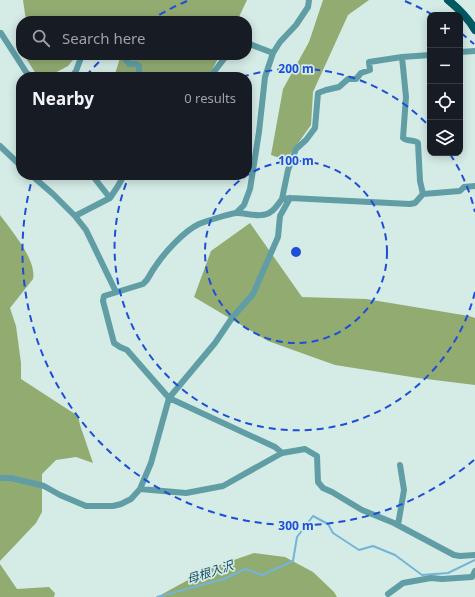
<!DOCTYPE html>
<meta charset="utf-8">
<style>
:root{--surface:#171b24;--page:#20242c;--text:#f1f3f6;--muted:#9ea1a6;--line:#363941}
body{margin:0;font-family:"Noto Sans","Noto Sans JP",sans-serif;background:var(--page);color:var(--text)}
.controls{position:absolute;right:12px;top:12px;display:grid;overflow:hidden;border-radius:8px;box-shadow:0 2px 10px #0003}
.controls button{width:36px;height:36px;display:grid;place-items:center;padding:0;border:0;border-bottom:1px solid var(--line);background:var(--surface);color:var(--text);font:20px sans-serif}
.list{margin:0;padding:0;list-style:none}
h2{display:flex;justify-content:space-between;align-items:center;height:52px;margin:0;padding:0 16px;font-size:17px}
h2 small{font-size:13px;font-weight:400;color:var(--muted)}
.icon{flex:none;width:22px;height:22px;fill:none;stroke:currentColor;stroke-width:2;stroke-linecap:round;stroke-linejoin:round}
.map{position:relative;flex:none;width:475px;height:597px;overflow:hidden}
.search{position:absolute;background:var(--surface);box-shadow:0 2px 10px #0003;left:16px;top:16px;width:236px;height:44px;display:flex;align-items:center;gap:10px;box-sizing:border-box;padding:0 14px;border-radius:16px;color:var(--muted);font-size:15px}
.panel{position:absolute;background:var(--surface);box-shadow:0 2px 10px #0003;left:16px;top:72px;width:236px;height:108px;border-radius:16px}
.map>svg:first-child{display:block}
</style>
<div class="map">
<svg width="475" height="597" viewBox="0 0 475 597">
<rect width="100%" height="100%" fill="#d4ebe6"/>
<path fill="#92ab71" d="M23,0H247L237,21H26Z
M323,0H369L348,15L313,92L311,125L286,160L271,155L283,89L309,42Z
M24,55H77L68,66L51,75L36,74Z
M121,55H220L208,77H114Z
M0,215C11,230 37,260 33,279L10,308L16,326L21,363V379L78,416L80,425L93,463L76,457L56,460L42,474V512L36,523L0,561Z
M250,223L302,297L366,299L469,316L475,318V385L418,378L335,365L268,341L194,297L211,251Z
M254,553L285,557L313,572L334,592L337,597H157L208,569Z
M0,564L17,589L49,587L55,593L54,597H0Z"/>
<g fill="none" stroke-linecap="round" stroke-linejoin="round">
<path stroke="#73b5d8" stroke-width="2" d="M157,597L224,579L245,569L262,575L293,561L297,537L313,516L328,524L333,533L359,550L373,546L395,555L422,575L448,573L475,560"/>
<path stroke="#609da5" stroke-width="6" d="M1,33L26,72L31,77
M247,43L273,53
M460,52L475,51
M120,55L125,58L129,64H136L139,66V77
M402,57L406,97L403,138C407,142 414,139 418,143L420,181L423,194
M64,77L73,75L76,71L82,55
M210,77L227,55
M0,146L21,166
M31,175L53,194L75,216L86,230L116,292
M92,175L110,198
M282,199L288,170L296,149L306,140L315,128L318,93L326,90L339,87L348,79H356L361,73L370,70L369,62L402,57L430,55
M236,213L244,205L250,189L259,132L265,77L273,53L280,42L296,25L308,7L309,0
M75,216L110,198L118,186L124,175
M282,453L275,447L169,398L127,350L120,347L114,343L103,301L104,296L143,284C150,278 150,273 155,267C164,253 184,231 199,224C204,222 231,213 237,213C247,213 263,219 272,211C276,208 279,203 282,199L290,198L410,204L415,203L423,194L460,191L464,187L475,186
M0,478H11L44,486L60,495L86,506H113L121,504L131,499L140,489L151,463L169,398L215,343L232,318L253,294L278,237L280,216L290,198
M140,489L186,493L223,486L282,453L305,449L317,456L318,482L323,488L332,492L362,510L394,523L454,555L460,556L475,555
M398,525L404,490L400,465
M388,594L403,583L431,578L442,579L472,577L475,571"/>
<path stroke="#005962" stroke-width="8" d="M448,0C459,9 468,18 475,30"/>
</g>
<g fill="none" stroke="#1d4ed8" stroke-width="2" stroke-dasharray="7 5">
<circle cx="296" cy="252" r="91"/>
<path d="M475 292A183 183 0 1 1 129 176M242 77A183 183 0 0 1 430 127M450 154A183 183 0 0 1 475 212"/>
<path d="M474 460A274 274 0 0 1 33 176M86 76A274 274 0 0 1 104 57M149 21A274 274 0 0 1 187 1M405 1A274 274 0 0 1 433 15M461 33A274 274 0 0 1 474 44"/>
</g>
<g text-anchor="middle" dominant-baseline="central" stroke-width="3.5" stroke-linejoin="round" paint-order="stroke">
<g font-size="12" font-style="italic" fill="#1a4f67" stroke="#d4ebe6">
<text transform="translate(210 572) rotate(-18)">母根入沢</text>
</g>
</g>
<circle cx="296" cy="252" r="6" fill="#1d4ed8" stroke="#d4ebe6" stroke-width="2"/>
<g font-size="12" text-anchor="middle" font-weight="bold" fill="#1d4ed8" stroke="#d4ebe6" stroke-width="3.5" stroke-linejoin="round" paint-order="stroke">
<text x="296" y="73">200 m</text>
<text x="296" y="165">100 m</text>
<text x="296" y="530">300 m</text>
</g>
</svg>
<div class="controls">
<button>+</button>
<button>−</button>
<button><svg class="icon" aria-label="locate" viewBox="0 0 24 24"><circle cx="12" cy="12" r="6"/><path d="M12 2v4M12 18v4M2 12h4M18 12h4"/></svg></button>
<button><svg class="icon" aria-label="layers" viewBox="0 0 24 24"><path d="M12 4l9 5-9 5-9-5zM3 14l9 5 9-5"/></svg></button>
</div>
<div class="search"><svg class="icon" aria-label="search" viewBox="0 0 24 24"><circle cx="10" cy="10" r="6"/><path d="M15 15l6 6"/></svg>Search here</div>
<section class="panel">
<h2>Nearby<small>0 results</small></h2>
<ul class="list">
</ul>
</section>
</div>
